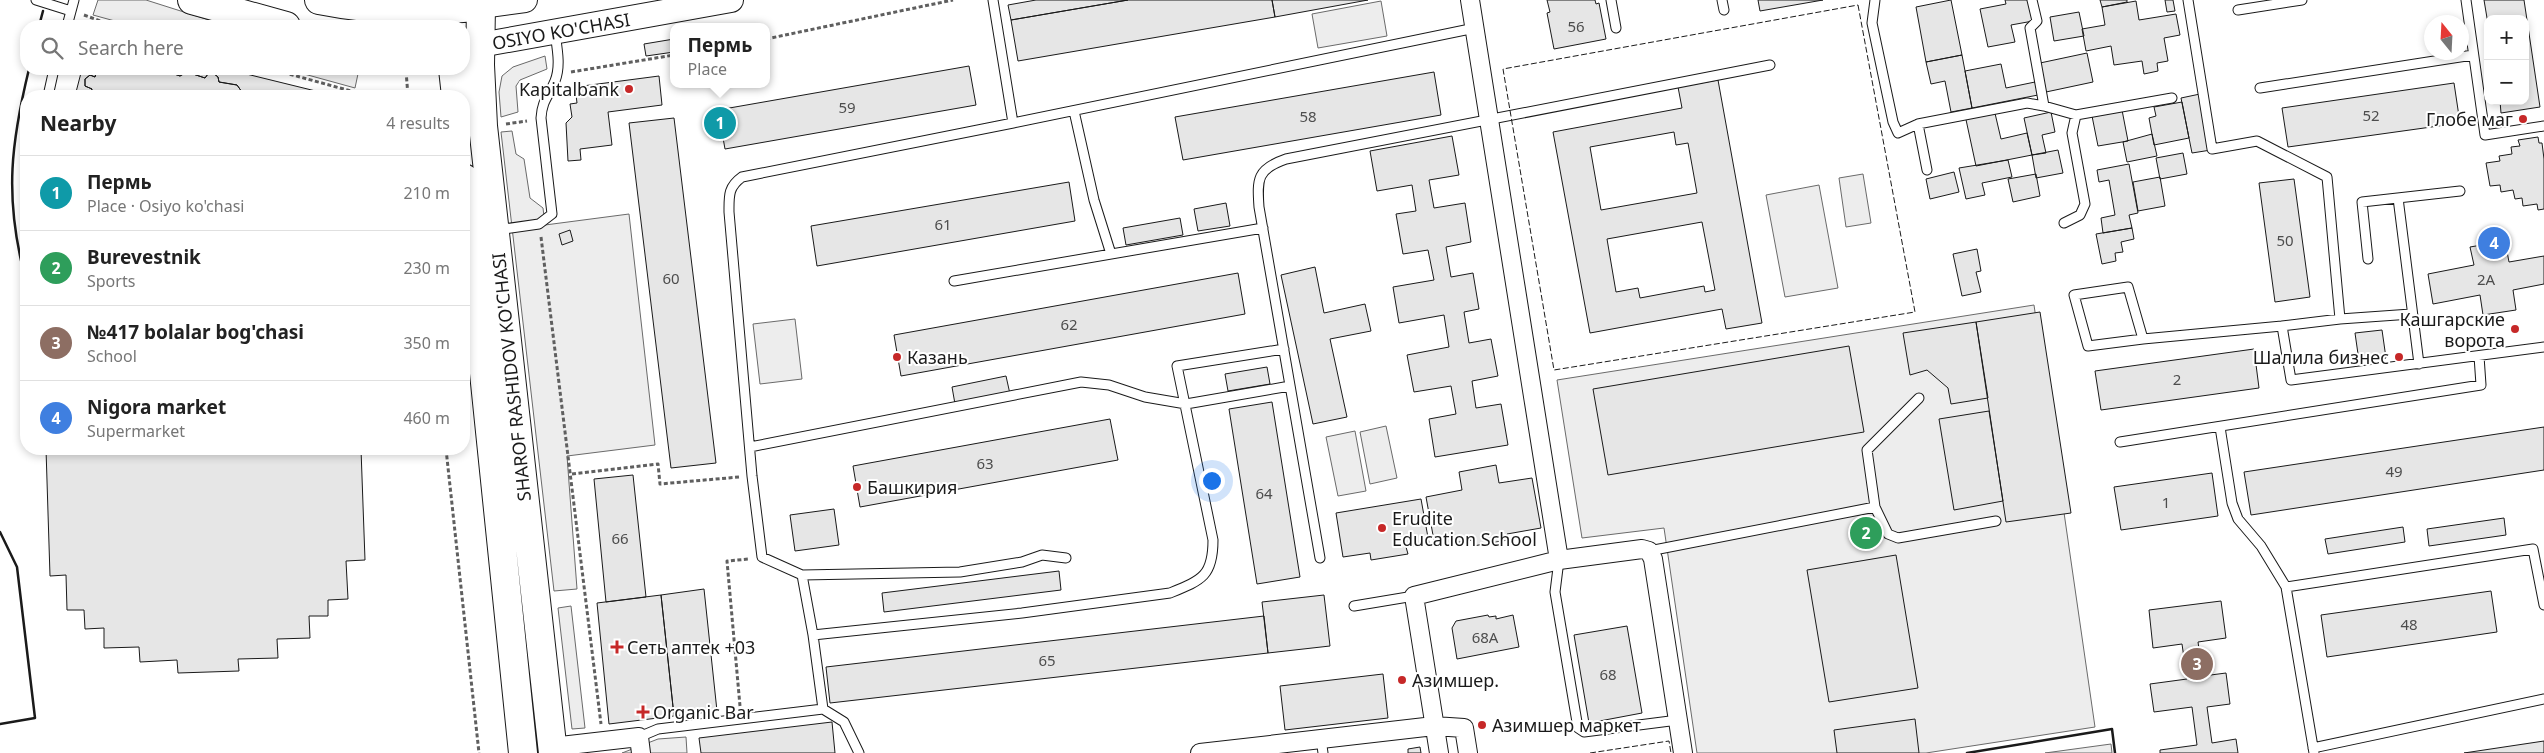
<!DOCTYPE html>
<meta charset="utf-8">
<style>
:root{--surface:#fff;--page:#f6f6f6;--text:#222;--muted:#767676;--line:#e0e0e0;--accent:#c62828}
body{margin:0;font-family:"Noto Sans",sans-serif;background:var(--page);color:var(--text)}
.controls{position:absolute;right:15px;top:15px;display:grid;overflow:hidden;border-radius:10px;box-shadow:0 2px 8px #0003}
.controls button{width:45px;height:45px;display:grid;place-items:center;padding:0;border:0;border-bottom:1px solid var(--line);background:var(--surface);color:var(--text);font:25px sans-serif}
.compass{position:absolute;left:2424px;top:15px;width:45px;height:45px;border-radius:50%;background:var(--surface);box-shadow:0 2px 8px #0003;rotate:342deg}
.you{position:absolute;left:1211px;top:480px;width:18px;height:18px;margin:-12px;border:4px solid #fff;border-radius:50%;background:#1a73e8;box-shadow:0 0 0 8px #1a73e833}
.badge{display:grid;place-items:center;width:32px;height:32px;border-radius:50%;background:var(--accent);color:#fff;font-size:16px;font-weight:700}
.pin{position:absolute;translate:-50% -50%;border:2px solid #fff;box-shadow:0 1px 5px #0006}
.popup{position:absolute;left:670px;top:23px;width:100px;height:65px;box-sizing:border-box;display:grid;place-content:center;border-radius:10px;background:var(--surface);filter:drop-shadow(0 1px 4px #0005);font-size:16px;white-space:nowrap;color:var(--muted)}
.popup b{font-size:19px;color:var(--text)}
.popup::after{content:'';position:absolute;left:50%;top:100%;margin-left:-10px;border:10px solid transparent;border-top-color:var(--surface)}
.list{margin:0;padding:0;list-style:none}
h2{display:flex;justify-content:space-between;align-items:center;height:65px;margin:0;padding:0 20px;font-size:21px}
h2 small{font-size:16px;font-weight:400;color:var(--muted)}
.list li{display:grid;grid-template-columns:32px 1fr auto;gap:15px;align-items:center;box-sizing:border-box;height:75px;padding:0 20px;border-top:1px solid var(--line)}
.list b{display:block;font-size:19px;white-space:nowrap}
.list p{margin:0;font-size:16px;white-space:nowrap;color:var(--muted)}
.list em{font-size:16px;font-style:normal;color:var(--muted)}
.icon{flex:none;width:28px;height:28px;fill:none;stroke:currentColor;stroke-width:2;stroke-linecap:round;stroke-linejoin:round}
.map{position:relative;flex:none;width:2544px;height:753px;overflow:hidden}
.search{position:absolute;background:var(--surface);box-shadow:0 2px 8px #0003;left:20px;top:20px;width:450px;height:55px;display:flex;align-items:center;gap:12px;box-sizing:border-box;padding:0 18px;border-radius:20px;color:var(--muted);font-size:19px}
.panel{position:absolute;background:var(--surface);box-shadow:0 2px 8px #0003;left:20px;top:90px;width:450px;height:365px;border-radius:20px}
.map>svg:first-child{display:block}
</style>
<div class="map">
<svg width="2544" height="753" viewBox="0 0 2544 753">
<rect width="100%" height="100%" fill="#fff"/>
<path fill="#ededed" stroke="#6a6a6a" d="M98,0H146L228,26H133L93,15Z
M1381,1L1387,36L1318,48L1312,14Z
M545,56L547,69L520,80L516,86L518,112L501,117L499,92L502,76L513,67Z
M286,69H359L355,88Z
M512,131L516,154L524,159L530,198L543,208L545,225L629,214L655,445L567,456L577,589L554,591L501,132Z
M1863,174L1871,223L1846,227L1839,178Z
M1819,185L1838,288L1785,297L1766,195Z
M2034,305L2095,727L1926,753H1697L1664,528L1582,538L1557,380Z
M795,319L802,379L760,384L753,324Z
M1386,426L1397,478L1370,484L1360,432Z
M1355,431L1366,491L1338,496L1326,437Z
M571,606L585,728L572,729L558,608Z
M686,737L687,753H622L658,739Z
M2111,744L2112,753H2045Z"/>
<path fill="#e6e6e6" stroke="#1a1a1a" fill-rule="evenodd" d="M1036,0H1128L1011,20L1008,5Z
M1128,0H1272L1275,17L1018,61L1011,20Z
M1272,0H1368L1275,17Z
M1547,0H1595L1596,4L1599,3L1606,39L1554,49L1547,13L1550,12Z
M1758,0H1823L1760,11Z
M1951,0L1962,55L1926,62L1916,7Z
M2005,0H2028L2033,21L2011,25L2015,42L1988,47L1980,9L2006,4Z
M2100,0H2127V2L2102,7Z
M2165,0H2173L2175,11L2167,12Z
M2484,0H2524L2540,107L2501,113L2500,101H2525V19H2488V24Z
M2136,1L2139,20L2176,14L2180,35L2164,38L2168,61L2157,63L2158,71L2144,74L2142,61L2114,65L2111,46L2086,51L2082,29L2105,25L2102,7Z
M2079,12L2084,36L2054,41L2050,17Z
M674,39V52L646,56L644,44Z
M2087,53L2093,82L2046,92L2040,63Z
M1962,55L1972,108L1951,112L1945,81L1931,84L1926,62Z
M2001,64L2006,88L2035,82L2038,95L1972,108L1965,71Z
M969,66L976,105L725,149L718,110Z
M82,69H97L95,77L90,75L85,79V86L92,89L90,96H75Z
M97,69H160L180,76L187,72L205,78L208,74L213,73L218,77L219,82L237,85L242,92L257,96H90L92,89L85,86V79L90,75L95,77Z
M160,69H226L336,96L291,94L275,96L268,93L257,96L242,92L237,85L219,82L218,77L213,73L208,74L205,78L187,72L180,76Z
M1434,72L1441,115L1183,160L1175,117Z
M659,76L662,105L608,112L612,145L580,149L581,160L568,161L566,123L572,117L570,104L577,103L575,87Z
M1718,80L1762,323L1726,329L1722,309L1590,333L1553,132L1682,108L1678,87ZM1674,132L1676,145L1688,143L1697,193L1601,210L1590,147ZM1702,222L1715,290L1705,292L1704,286L1640,298L1638,288L1616,292L1607,239Z
M2454,83L2460,123L2288,147L2282,108Z
M268,93L273,96H275H261Z
M2200,94L2211,150L2192,153L2181,98Z
M2182,102L2189,138L2154,145L2149,118L2156,116L2154,107Z
M1994,109L2001,139L2027,133L2032,155L1976,166L1965,115Z
M2122,110L2128,141L2098,146L2092,116Z
M2051,112L2055,132L2042,135L2046,153L2032,155L2024,118Z
M674,118L716,463L671,468L629,123Z
M2152,134L2157,156L2127,162L2123,142Z
M1452,136L1459,175L1429,180L1434,208L1465,203L1471,242L1446,247L1451,277L1473,273L1479,309L1464,312L1469,343L1491,339L1498,376L1472,381L1476,408L1501,404L1508,445L1435,457L1429,419L1456,414L1451,386L1414,392L1407,355L1449,347L1444,315L1399,323L1393,287L1434,280L1428,250L1403,254L1396,214L1416,211L1412,185L1377,191L1370,151Z
M2538,137L2539,143H2542L2544,159V209L2538,210L2537,204L2523,206L2522,198L2515,199L2513,190L2501,192L2500,185L2490,186L2486,163L2500,161L2499,156L2512,154L2511,147L2520,146L2518,140Z
M2058,150L2063,173L2036,178L2032,155Z
M2183,153L2187,174L2160,179L2156,158Z
M2008,160L2012,177L1982,183L1985,195L1966,199L1959,168Z
M2129,164L2138,213L2129,215L2132,228L2103,233L2101,218L2115,215L2109,180L2099,182L2097,170Z
M1954,172L1959,192L1930,199L1926,179Z
M2036,174L2040,196L2013,202L2008,179Z
M2160,177L2165,206L2138,211L2133,182Z
M2294,179L2310,297L2275,302L2259,183Z
M1069,182L1075,221L817,266L811,226Z
M1226,203L1230,226L1198,231L1194,209Z
M1180,218L1183,235L1126,245L1123,228Z
M2132,228L2134,239L2121,242L2123,252L2115,253L2116,261L2102,264L2096,234Z
M570,230L573,241L562,245L559,234Z
M2505,241L2509,262L2544,256V284L2513,290L2516,310L2483,315L2480,295L2433,304L2428,274L2474,265L2470,247Z
M1977,249L1981,271L1976,272L1981,292L1962,296L1953,254Z
M1315,267L1324,313L1365,304L1371,331L1330,339L1347,417L1313,424L1281,275Z
M1238,273L1245,314L901,376L894,335Z
M2040,312L2071,513L2006,522L1976,322Z
M1976,322L1988,398L1951,404L1948,388L1927,370L1910,375L1903,333Z
M2382,330L2386,358L2359,361L2355,333Z
M1849,346L1864,432L1608,475L1593,389Z
M2254,349L2259,388L2101,410L2095,371Z
M1267,367L1270,384L1228,391L1225,374Z
M1006,376L1010,394L955,404L952,387Z
M1272,402L1300,577L1257,584L1229,409Z
M1989,411L2003,501L1954,510L1939,419Z
M1110,419L1118,460L860,507L853,466Z
M2544,427V470L2251,515L2244,472Z
M46,449H361L365,560L346,561L348,599L328,600V616H309L310,638L277,639L278,658L238,659L239,671L178,673L177,660L140,662L139,647L104,648V628L85,629L84,610H67L66,575L50,576Z
M1496,465L1499,483L1532,478L1541,528L1507,534L1508,540L1473,546L1472,540L1435,546L1426,497L1462,490L1459,472Z
M2212,473L2218,516L2121,530L2114,487Z
M633,475L646,597L606,602L594,479Z
M1421,499L1429,543L1406,547L1408,554L1371,560L1370,553L1343,557L1336,513Z
M834,509L839,545L795,551L790,515Z
M2504,518L2506,535L2429,546L2427,529Z
M2403,527L2405,542L2328,554L2325,539Z
M1896,555L1918,688L1829,702L1807,570Z
M1059,571L1061,590L884,612L882,593Z
M704,589L717,711L674,716L661,595Z
M2491,591L2497,632L2327,657L2321,615Z
M661,595L674,716L609,724L597,603Z
M1324,595L1330,646L1268,653L1262,602Z
M2221,601L2226,638L2198,642L2203,676L2226,673L2230,704L2207,707L2212,743L2236,739L2238,753H2160V750L2197,745L2192,707L2154,712L2150,684L2187,679L2182,644L2153,648L2149,610Z
M1488,615L1489,617L1496,616V619L1513,615L1519,647L1457,659L1452,628L1456,621Z
M1264,616L1268,653L830,703L826,667Z
M1627,626L1642,713L1589,723L1574,635Z
M1383,674L1388,718L1285,730L1280,686Z
M1915,719L1919,753H1837L1834,730Z
M832,722L835,753H701L699,738Z
M2544,741V753H2464Z
M1420,747L1421,753H1408V749Z"/>
<g fill="none" stroke-linecap="round" stroke-linejoin="round">
<defs>
<path id="service" d="M36,0L71,11
M993,0L1013,123L1475,28
M1611,0L1616,28
M1722,0L1724,10
M1875,0L1872,23L1893,122L1898,133L1918,124
M2032,0L2037,21L2030,28L2044,106L2076,115L2172,98
M2188,0L2212,149L2257,141L2327,177L2340,319L2282,326
M2466,0L2485,135L2544,126
M2238,10L2302,0
M67,26L74,0
M2260,88L2473,55
M48,96L54,69
M1074,111L1094,200L1111,254
M1013,123L742,177C728,187 729,196 729,212L752,476L762,557L802,575L813,635L1022,613L1170,593C1202,580 1213,576 1213,540L1177,366L1284,349
M1927,170L1918,124L2027,103L2044,106
M2398,198L2419,364
M2064,223L2080,215L2085,204L2072,133L2076,115
M497,230L539,224L552,214L541,118C542,100 549,96 555,81C561,66 557,48 555,33
M2368,259L2362,202L2460,191
M954,281L1263,228
M2340,319L2411,314
M2143,339L2088,346L2074,295L2128,287L2143,339L2282,326L2291,380L2544,347
M2220,427L2232,503L2238,519L2261,546L2286,587L2314,753
M2120,442L2481,385L2479,356
M750,447L1081,382L1109,385L1145,397L1186,404L1290,386
M1875,507L1867,450L1919,398
M1649,551L1875,507L1888,534L1898,538L1996,521
M1320,558L1259,207C1257,179 1257,169 1286,159L1770,65
M1559,560L1555,592L1578,728L1584,732L1678,720
M802,575L960,572L1022,562L1042,555L1066,558
M2286,587L2533,549L2544,605
M1354,606L1414,596
M813,635L823,709L844,722L859,753
M639,737L658,729L823,709
M1321,739L1323,753
M2313,748L2544,699"/>
<path id="minor" d="M1470,0L1559,560
M552,747L639,737L641,753
M1200,753L1434,726L1464,728L1468,753
M1439,753L1414,596L1559,560L1642,549L1649,551L1653,559L1683,753"/>
<path id="secondary" d="M482,0L481,6L525,0
M480,45L731,0"/>
<path id="primary" d="M192,0L286,26
M319,0C374,11 426,13 481,6L480,65L483,126L553,753
M453,69L456,96
M464,178L523,753"/>
</defs>
<use href="#service" stroke="#1a1a1a" stroke-width="11"/>
<use href="#minor" stroke="#1a1a1a" stroke-width="20"/>
<use href="#secondary" stroke="#1a1a1a" stroke-width="26"/>
<use href="#primary" stroke="#1a1a1a" stroke-width="30"/>
<path stroke="#5f5f5f" stroke-width="3" stroke-dasharray="4 2.5" stroke-linecap="butt" d="M84,15L114,26
M766,39L953,0
M271,69L369,96
M406,71L408,96
M571,72L674,55
M506,124L527,121
M541,237L601,724
M446,449L479,753
M572,474L658,464L660,484L739,477
M740,706L727,561L749,559"/>
<use href="#service" stroke="#fff" stroke-width="9"/>
<use href="#minor" stroke="#fff" stroke-width="18"/>
<use href="#secondary" stroke="#fff" stroke-width="24"/>
<use href="#primary" stroke="#fff" stroke-width="28"/>
<path stroke="#1a1a1a" stroke-width="1" stroke-dasharray="6 2.5" stroke-linecap="butt" d="M1858,5L1915,312L1554,370L1503,69Z
M1590,753L1669,741L1671,753"/>
<path stroke="#1a1a1a" stroke-width="2.5" d="M39,26L43,11
M26,269H23C5,195 11,143 29,69
M0,532L17,567L35,718L0,724
M1967,753L2112,729L2115,753"/>
</g>
<g fill="#c62828" stroke="#fff" stroke-width="2">
<circle cx="629" cy="89" r="5"/>
<circle cx="2523" cy="119" r="5"/>
<circle cx="2515" cy="329" r="5"/>
<circle cx="897" cy="357" r="5"/>
<circle cx="2399" cy="357" r="5"/>
<circle cx="857" cy="487" r="5"/>
<circle cx="1382" cy="528" r="5"/>
<path d="M614.5 639.5h5v5h5v5h-5v5h-5v-5h-5v-5h5z"/>
<circle cx="1402" cy="680" r="5"/>
<path d="M640.5 704.5h5v5h5v5h-5v5h-5v-5h-5v-5h5z"/>
<circle cx="1482" cy="725" r="5"/>
</g>
<g text-anchor="middle" dominant-baseline="central" stroke-width="4" stroke-linejoin="round" paint-order="stroke">
<g font-size="15" fill="#4d4d4d">
<text x="1576" y="26">56</text>
<text x="847" y="107">59</text>
<text x="2371" y="115">52</text>
<text x="1308" y="116">58</text>
<text x="943" y="224">61</text>
<text x="2285" y="240">50</text>
<text x="671" y="278">60</text>
<text x="2486" y="279">2А</text>
<text x="1069" y="324">62</text>
<text x="2177" y="379">2</text>
<text x="985" y="463">63</text>
<text x="2394" y="471">49</text>
<text x="1264" y="493">64</text>
<text x="2166" y="502">1</text>
<text x="620" y="538">66</text>
<text x="2409" y="624">48</text>
<text x="1485" y="637">68А</text>
<text x="1047" y="660">65</text>
<text x="1608" y="674">68</text>
</g>
<g font-size="18" fill="#1a1a1a" stroke="#fff">
<text transform="translate(561 31) rotate(-10)">OSIYO KO'CHASI</text>
<text transform="translate(511 377) rotate(-96)">SHAROF RASHIDOV KO'CHASI</text>
</g>
<g font-size="18" fill="#1a1a1a" stroke="#fff" text-anchor="start">
<text x="619" y="89" text-anchor="end">Kapitalbank</text>
<text x="2513" y="119" text-anchor="end">Глобе маг</text>
<text x="2505" y="319" text-anchor="end">Кашгарские<tspan x="2505" dy="21">ворота</tspan></text>
<text x="907" y="357">Казань</text>
<text x="2389" y="357" text-anchor="end">Шалила бизнес</text>
<text x="867" y="487">Башкирия</text>
<text x="1392" y="518">Erudite<tspan x="1392" dy="21">Education School</tspan></text>
<text x="627" y="647">Сеть аптек +03</text>
<text x="1412" y="680">Азимшер.</text>
<text x="653" y="712">Organic Bar</text>
<text x="1492" y="725">Азимшер маркет</text>
</g>
</g>
</svg>
<div class="controls">
<button>+</button>
<button>−</button>
</div>
<svg class="compass" viewBox="-18 -18 36 36"><path d="M0-13l5 13h-10z" fill="#e53935"/><path d="M0 13l5-13h-10z" fill="#767676"/></svg>
<div class="you"></div>
<div class="pin badge" style="left:720px;top:123px;background:#0f9aa8">1</div>
<div class="popup"><b>Пермь</b>Place</div>
<div class="pin badge" style="left:1866px;top:533px;background:#2e9e5b">2</div>
<div class="pin badge" style="left:2197px;top:664px;background:#8d6e63">3</div>
<div class="pin badge" style="left:2494px;top:243px;background:#3f7fe0">4</div>
<div class="search"><svg class="icon" aria-label="search" viewBox="0 0 24 24"><circle cx="10" cy="10" r="6"/><path d="M15 15l6 6"/></svg>Search here</div>
<section class="panel">
<h2>Nearby<small>4 results</small></h2>
<ul class="list">
<li><span class="badge" style="background:#0f9aa8">1</span><div><b>Пермь</b><p>Place · Osiyo ko'chasi</p></div><em>210 m</em></li>
<li><span class="badge" style="background:#2e9e5b">2</span><div><b>Burevestnik</b><p>Sports</p></div><em>230 m</em></li>
<li><span class="badge" style="background:#8d6e63">3</span><div><b>№417 bolalar bog'chasi</b><p>School</p></div><em>350 m</em></li>
<li><span class="badge" style="background:#3f7fe0">4</span><div><b>Nigora market</b><p>Supermarket</p></div><em>460 m</em></li>
</ul>
</section>
</div>
